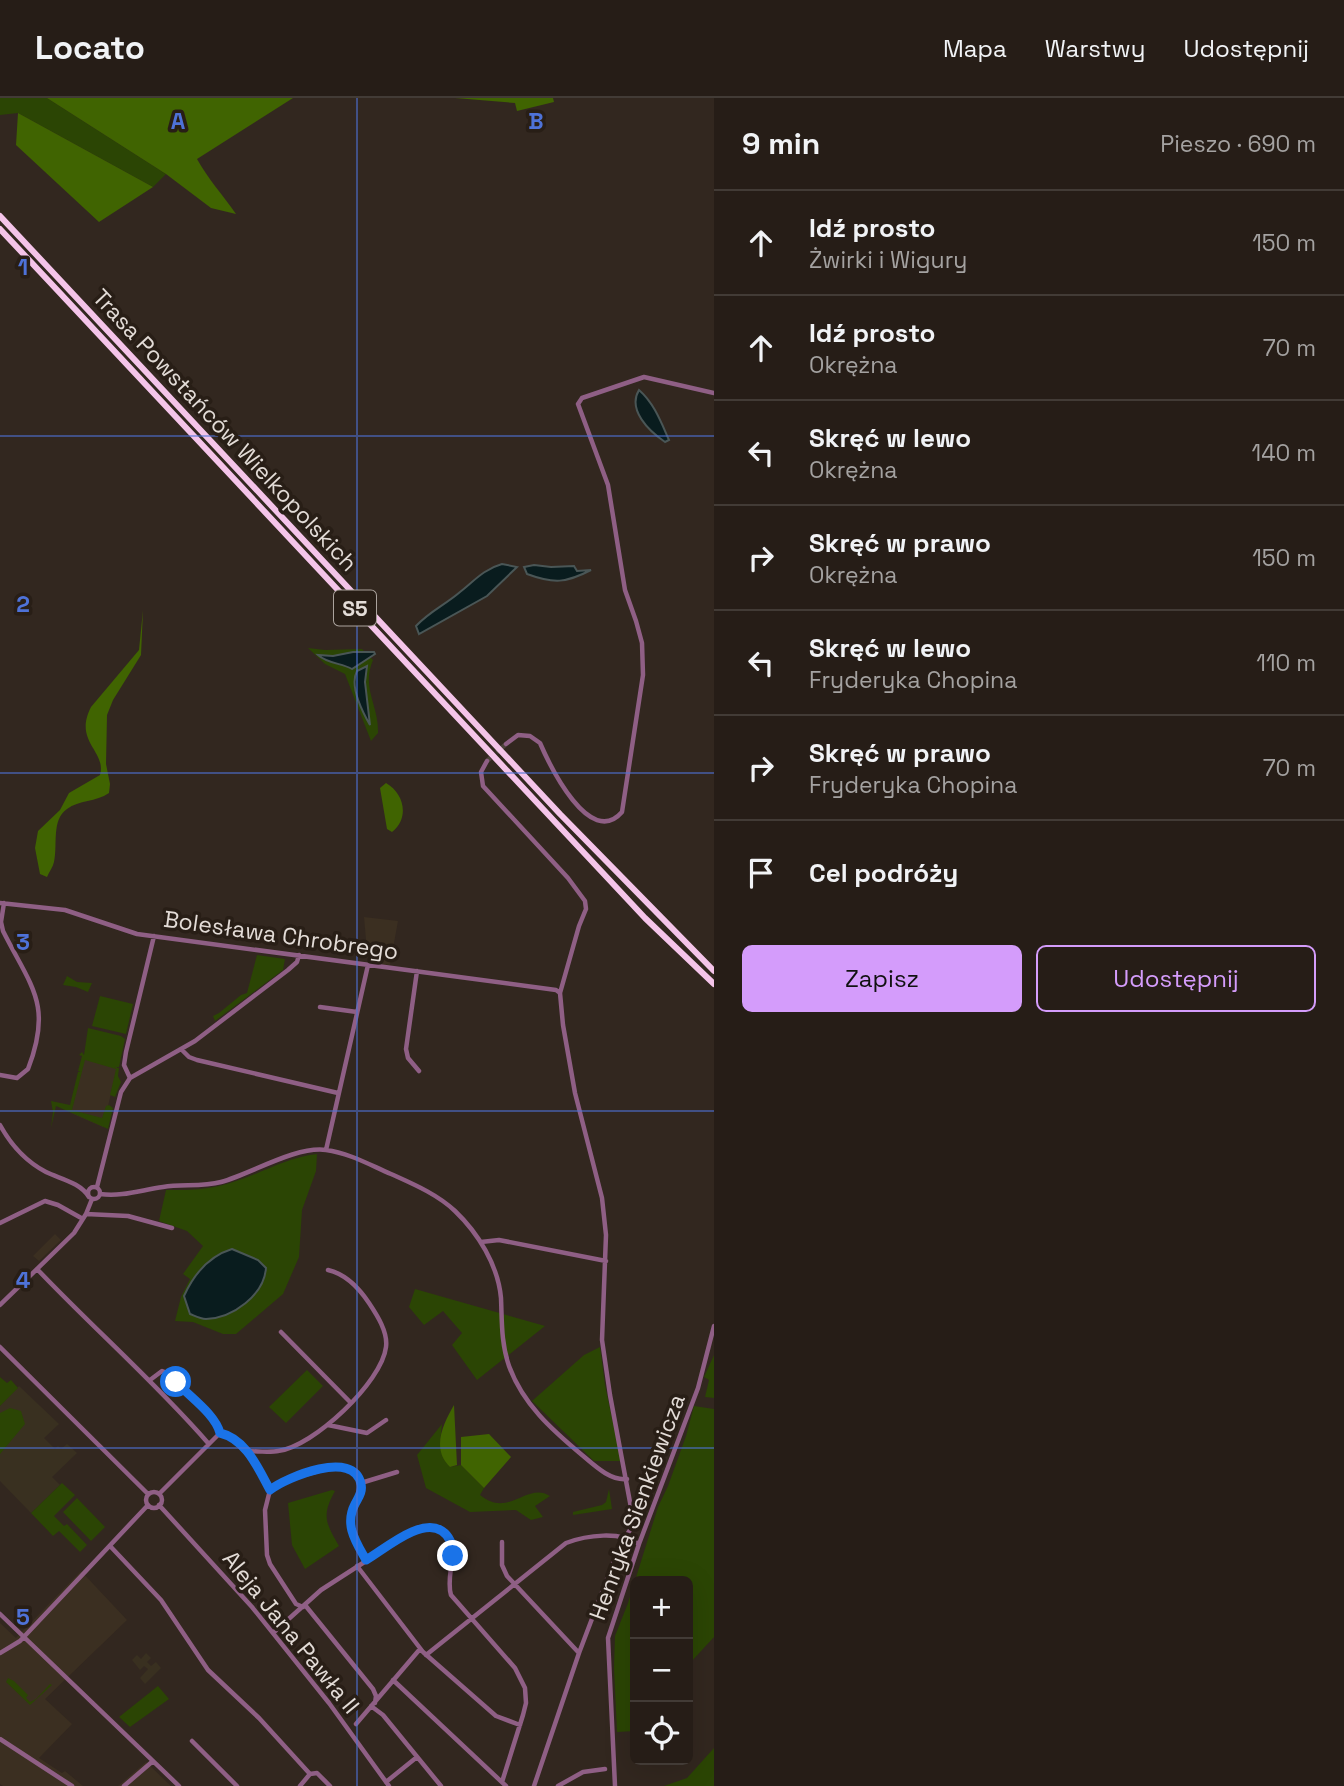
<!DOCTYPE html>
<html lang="pl">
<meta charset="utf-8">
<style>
:root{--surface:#261d17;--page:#322a24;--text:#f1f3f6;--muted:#a4a2a1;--line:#423b36;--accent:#d49cfb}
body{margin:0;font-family:"Space Grotesk",sans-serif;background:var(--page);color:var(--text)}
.controls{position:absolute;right:21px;bottom:21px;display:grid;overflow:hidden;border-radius:10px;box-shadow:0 7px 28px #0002}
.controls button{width:63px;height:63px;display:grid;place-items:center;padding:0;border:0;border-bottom:2px solid var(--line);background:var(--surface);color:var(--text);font:35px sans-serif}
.stop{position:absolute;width:21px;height:21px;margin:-16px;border:5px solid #1a73e8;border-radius:50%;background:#fff}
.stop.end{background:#1a73e8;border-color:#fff;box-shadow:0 2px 7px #0008}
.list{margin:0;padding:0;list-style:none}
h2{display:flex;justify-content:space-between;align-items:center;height:91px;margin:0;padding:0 28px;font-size:30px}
h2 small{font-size:23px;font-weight:400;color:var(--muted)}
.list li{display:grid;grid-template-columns:46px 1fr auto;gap:21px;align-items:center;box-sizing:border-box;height:105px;padding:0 28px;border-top:2px solid var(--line)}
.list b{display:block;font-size:26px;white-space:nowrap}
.list p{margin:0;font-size:23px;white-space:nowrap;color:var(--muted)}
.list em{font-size:23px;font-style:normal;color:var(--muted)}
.actions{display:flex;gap:14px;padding:21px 28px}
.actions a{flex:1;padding:16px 0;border:2px solid var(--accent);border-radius:10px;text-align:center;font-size:24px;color:var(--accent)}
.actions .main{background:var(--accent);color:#111}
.icon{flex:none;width:38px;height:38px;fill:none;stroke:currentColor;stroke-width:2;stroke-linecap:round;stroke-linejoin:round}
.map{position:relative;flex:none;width:714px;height:1688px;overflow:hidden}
header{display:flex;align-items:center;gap:42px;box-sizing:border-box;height:98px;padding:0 35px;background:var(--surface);border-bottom:2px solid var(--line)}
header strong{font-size:33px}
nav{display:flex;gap:38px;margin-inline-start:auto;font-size:24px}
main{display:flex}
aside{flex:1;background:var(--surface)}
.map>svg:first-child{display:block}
</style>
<header>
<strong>Locato</strong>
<nav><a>Mapa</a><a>Warstwy</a><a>Udostępnij</a></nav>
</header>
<main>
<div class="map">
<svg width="714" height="1688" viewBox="0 0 714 1688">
<rect width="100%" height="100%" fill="#32271f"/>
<path fill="#3b2f21" d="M364,819L398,823L390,867L368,865Z
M84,958L118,966L103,1029L71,1015Z
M55,1136L61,1142L39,1163L33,1158Z
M81,1473L127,1522L45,1601L72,1626L39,1660L62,1675L65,1673L83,1688H3L0,1686V1525L16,1540Z
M146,1664L171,1688H118Z"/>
<path fill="#393020" d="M19,1288L59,1326L44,1340L55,1351L58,1348L61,1351L67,1346L77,1355L52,1379L60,1387L31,1415L0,1383V1308Z
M146,1555L151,1560L147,1564L151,1568L156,1564L161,1570L145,1586L140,1580L148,1571L144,1568L140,1572L132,1562L137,1557L141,1561Z"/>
<path fill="#2b4504" d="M0,0H47L166,76L153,89L18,15L0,17Z
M308,550L325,552L362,551L373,562C361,591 379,607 378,635L371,643L345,576L325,566Z
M257,857L285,861L283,872L215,923L213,918L219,915L241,897L247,895Z
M67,878L77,884L92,885L88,894L76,889L63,887Z
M100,898L133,906L126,936L92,928Z
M88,930L121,938L125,941L119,969H114L119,970L118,978L121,984L115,999L110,997L116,971L85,962L72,1012L102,1020L106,1008L109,1007L113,1010L108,1031L56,1008L51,1030L53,1014L51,1003L70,1007L78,974H81L78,973L82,958L79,957L82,954L84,957Z
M317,1056L316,1073L302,1112L299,1159L283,1196L236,1236H223L193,1224L175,1223L181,1199L190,1181L183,1176L203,1148L187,1133L159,1123L166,1092C188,1092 209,1092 230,1085C261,1076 284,1060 317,1056Z
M415,1191L545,1228L477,1282L452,1247L462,1235L443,1213L424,1227L409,1209Z
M600,1249L605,1287L621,1363H594L532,1303L584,1257Z
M714,1257V1300L705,1299L709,1282L704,1279Z
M307,1272L323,1288L286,1325L269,1309Z
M0,1279L7,1285L11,1282L18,1290L0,1308Z
M694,1308L714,1311V1539L690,1565V1580L688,1584V1483H635V1633L617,1634L614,1570L615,1538L628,1505L658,1409L668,1388L686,1338Z
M10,1310L21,1313L25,1326L0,1356V1315Z
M442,1326L440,1346L450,1369L461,1367L484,1390L480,1397C509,1421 527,1383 550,1398L535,1408L543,1419L531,1422L516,1412L470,1414L426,1390L417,1357Z
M62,1385L75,1397L54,1418L64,1428L67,1426L87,1447L80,1454L59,1433L53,1438L31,1415Z
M609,1391L612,1411L573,1417V1414L602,1407L606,1404Z
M332,1392L335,1393C321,1418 326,1425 339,1448L305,1471L292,1447L288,1405Z
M77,1400L105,1429L91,1443L63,1414Z
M8,1580L14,1583L28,1597L26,1600L30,1604L36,1601L50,1586L52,1587L30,1607L6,1584Z
M158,1588L169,1601L130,1629L119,1619Z
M714,1650V1688H664L687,1680Z"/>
<path fill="#406401" d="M47,0H293L197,61C208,81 223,97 236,116L211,110L166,76Z
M455,0H553L554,4L517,13L515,5Z
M18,15L153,89L99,124L16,47Z
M143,512L141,557L113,602L107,617L106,666L110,686L109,695C96,704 79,702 67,711C51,722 58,747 54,764C53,769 49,774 47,779L40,776L35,750L38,733L60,712L69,695L100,677C107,653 73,644 91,609L139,552Z
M386,685C404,695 410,720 392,734L387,731L380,690Z
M454,1307L457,1367L450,1369C431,1351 443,1326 454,1307Z
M489,1336L511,1359L484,1390L461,1367V1339Z"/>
<path fill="#091c1e" stroke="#4a5656" stroke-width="2" d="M639,292C654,305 661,324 669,342L665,344C649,333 627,312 639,292Z
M502,466L517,469L487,498L419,536L416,528C430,513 445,507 460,494C474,483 484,471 502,466Z
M534,467L551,469L574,468L577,473L591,472C566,485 554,486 527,476L524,469Z
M353,554H374L375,556L352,571C342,565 328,566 318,557L333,558Z
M367,568L365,584L370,627C362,613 349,588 357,573Z
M232,1151L258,1162L266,1170C264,1197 233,1220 206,1221C200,1221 195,1218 190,1216L184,1198C194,1176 209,1158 232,1151Z"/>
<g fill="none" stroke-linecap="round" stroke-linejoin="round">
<path stroke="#4d423b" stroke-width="4.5" stroke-dasharray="4.5 2" stroke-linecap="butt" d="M487,663L506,646"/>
<path stroke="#8f5f85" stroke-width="4.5" d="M506,646L518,637L530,638L540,645C550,668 590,751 622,714L643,577L642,545L636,523L625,492L608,387L578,306L582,300L644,279L714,295
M487,663L481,674L483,688L568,780L585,803L586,811L579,828L560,895L563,927L575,995L602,1100L606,1137L602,1242L610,1297L632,1415L630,1432L620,1447L579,1555L534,1688
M0,805L65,812L137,836L556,892L560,895
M417,873L406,951L408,960L419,973
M320,909L357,914
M182,952L189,959L197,962L338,995
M0,977L17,980L28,971C53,906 31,889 3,833L1,824L4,805
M130,980L195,943L288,872L297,864L299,857
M0,1027C11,1047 25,1063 46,1074C60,1081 80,1084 89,1099
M326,1052L368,867
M88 1095a6 6 0 1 1 12 0a6 6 0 1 1-12 0Z
M97,1089L121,994L130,980L124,967L126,954L154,838
M100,1096C122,1099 141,1092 163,1089C182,1086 202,1089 221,1084C251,1076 295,1048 326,1052C349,1055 370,1067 391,1076C413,1086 437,1096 455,1113C478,1135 498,1167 501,1200C502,1223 501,1245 509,1268C523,1306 551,1331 582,1357C594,1367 610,1383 627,1381
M86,1116L92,1101
M0,1125L45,1103L58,1107L83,1121
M481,1144L499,1142L606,1163
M37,1171C93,1230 155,1284 208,1345
M0,1207L74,1135L86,1116L128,1118L172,1130
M281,1234L351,1305
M0,1249L148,1396
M150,1282L162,1273L167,1275C180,1288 216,1320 220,1335C231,1337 237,1349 247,1352C250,1354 274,1354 278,1353C313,1349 382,1284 386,1249C388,1234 377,1217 369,1205C359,1190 346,1176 328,1172
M328,1327L367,1335L386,1322
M247,1353L270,1392L265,1412L267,1457L270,1466L296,1506L303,1509
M361,1385L397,1374
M270,1392L286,1382L333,1369C341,1367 347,1368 354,1374C371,1390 351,1403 350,1420C348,1435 359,1450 366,1462
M146 1402a8 8 0 1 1 16 0a8 8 0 1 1-16 0Z
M159,1396L220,1335
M159,1407L252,1509L329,1605L389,1688
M502,1444V1467L507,1478L579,1555
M111,1449L161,1502L208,1572L259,1620L310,1676
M357,1468L423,1554L496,1618L520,1627
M305,1507L373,1591L376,1598L375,1605
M0,1516L179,1688
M273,1535L321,1492L411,1434C420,1429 428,1426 438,1431C465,1444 444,1475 451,1497L515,1570L525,1590L526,1605L523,1617L502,1684
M0,1555L20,1543L148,1407
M426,1557L566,1445C587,1437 620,1433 639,1446
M393,1582L506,1688
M371,1608L383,1617L441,1688
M356,1626L420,1551
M0,1641L72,1688
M192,1643L237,1688
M310,1676L317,1675L330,1688
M386,1684L417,1659
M124,1688L153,1663
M300,1688L310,1676
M558,1688L583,1674L605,1671
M615,1688L608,1540L639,1446L698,1290L714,1228"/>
<path stroke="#f4c4e9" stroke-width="6" d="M0,118L560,716L714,873
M0,131L645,820L714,886"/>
</g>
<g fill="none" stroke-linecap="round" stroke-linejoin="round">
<path stroke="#1a73e8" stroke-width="9" d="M176,1284C190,1299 215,1316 220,1335C246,1341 258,1370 270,1392C287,1379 354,1351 361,1386C363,1394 358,1400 355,1406C344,1427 356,1444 366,1462C385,1451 421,1419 442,1433C451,1439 453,1448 453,1458"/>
</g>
<path fill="none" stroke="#4e72d8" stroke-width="2" stroke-opacity="0.55" d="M357,0V1688M0,338H714M0,675H714M0,1013H714M0,1350H714"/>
<g text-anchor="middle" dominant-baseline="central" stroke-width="7" stroke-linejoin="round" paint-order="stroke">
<rect fill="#281e16" stroke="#aba39d" stroke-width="2" x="334" y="492.5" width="42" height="35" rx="5"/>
<g font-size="21" font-weight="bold" fill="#e3dcd7">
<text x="355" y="510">S5</text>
</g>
<g font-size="23" fill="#e3dcd7" stroke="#281e16">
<text transform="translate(225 332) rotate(47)">Trasa Powstańców Wielkopolskich</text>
<text transform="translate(281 837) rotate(8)">Bolesława Chrobrego</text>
<text transform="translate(637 1409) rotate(-70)">Henryka Sienkiewicza</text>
<text transform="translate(291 1534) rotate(51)">Aleja Jana Pawła II</text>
</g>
</g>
<g font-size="23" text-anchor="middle" font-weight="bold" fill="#4e72d8" stroke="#281e16" stroke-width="7" stroke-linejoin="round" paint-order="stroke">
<text x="178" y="31">A</text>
<text x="536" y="31">B</text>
<text x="23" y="177">1</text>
<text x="23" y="514">2</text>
<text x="23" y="852">3</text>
<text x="23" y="1190">4</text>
<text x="23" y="1527">5</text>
</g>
</svg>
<div class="controls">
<button>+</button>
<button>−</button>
<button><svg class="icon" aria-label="locate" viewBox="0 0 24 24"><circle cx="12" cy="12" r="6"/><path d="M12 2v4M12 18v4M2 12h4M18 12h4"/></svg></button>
</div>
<div class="stop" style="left:176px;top:1284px"></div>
<div class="stop end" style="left:453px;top:1458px"></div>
</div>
<aside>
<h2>9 min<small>Pieszo · 690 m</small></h2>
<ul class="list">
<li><svg class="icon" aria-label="ahead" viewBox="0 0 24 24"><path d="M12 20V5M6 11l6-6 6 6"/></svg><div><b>Idź prosto</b><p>Żwirki i Wigury</p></div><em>150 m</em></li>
<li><svg class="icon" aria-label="ahead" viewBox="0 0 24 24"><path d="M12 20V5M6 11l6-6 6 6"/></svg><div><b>Idź prosto</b><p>Okrężna</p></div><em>70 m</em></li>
<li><svg class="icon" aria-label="left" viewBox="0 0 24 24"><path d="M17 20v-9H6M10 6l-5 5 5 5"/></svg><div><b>Skręć w lewo</b><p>Okrężna</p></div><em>140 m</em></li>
<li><svg class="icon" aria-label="right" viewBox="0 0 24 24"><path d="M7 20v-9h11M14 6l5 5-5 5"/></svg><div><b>Skręć w prawo</b><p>Okrężna</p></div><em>150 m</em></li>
<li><svg class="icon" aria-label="left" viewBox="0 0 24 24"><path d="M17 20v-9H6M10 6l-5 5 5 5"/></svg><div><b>Skręć w lewo</b><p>Fryderyka Chopina</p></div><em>110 m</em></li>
<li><svg class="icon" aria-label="right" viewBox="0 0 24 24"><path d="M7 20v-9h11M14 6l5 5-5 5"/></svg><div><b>Skręć w prawo</b><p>Fryderyka Chopina</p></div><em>70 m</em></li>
<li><svg class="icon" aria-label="arrive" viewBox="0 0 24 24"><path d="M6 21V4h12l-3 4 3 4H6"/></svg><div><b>Cel podróży</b></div></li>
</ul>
<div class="actions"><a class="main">Zapisz</a><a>Udostępnij</a></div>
</aside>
</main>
